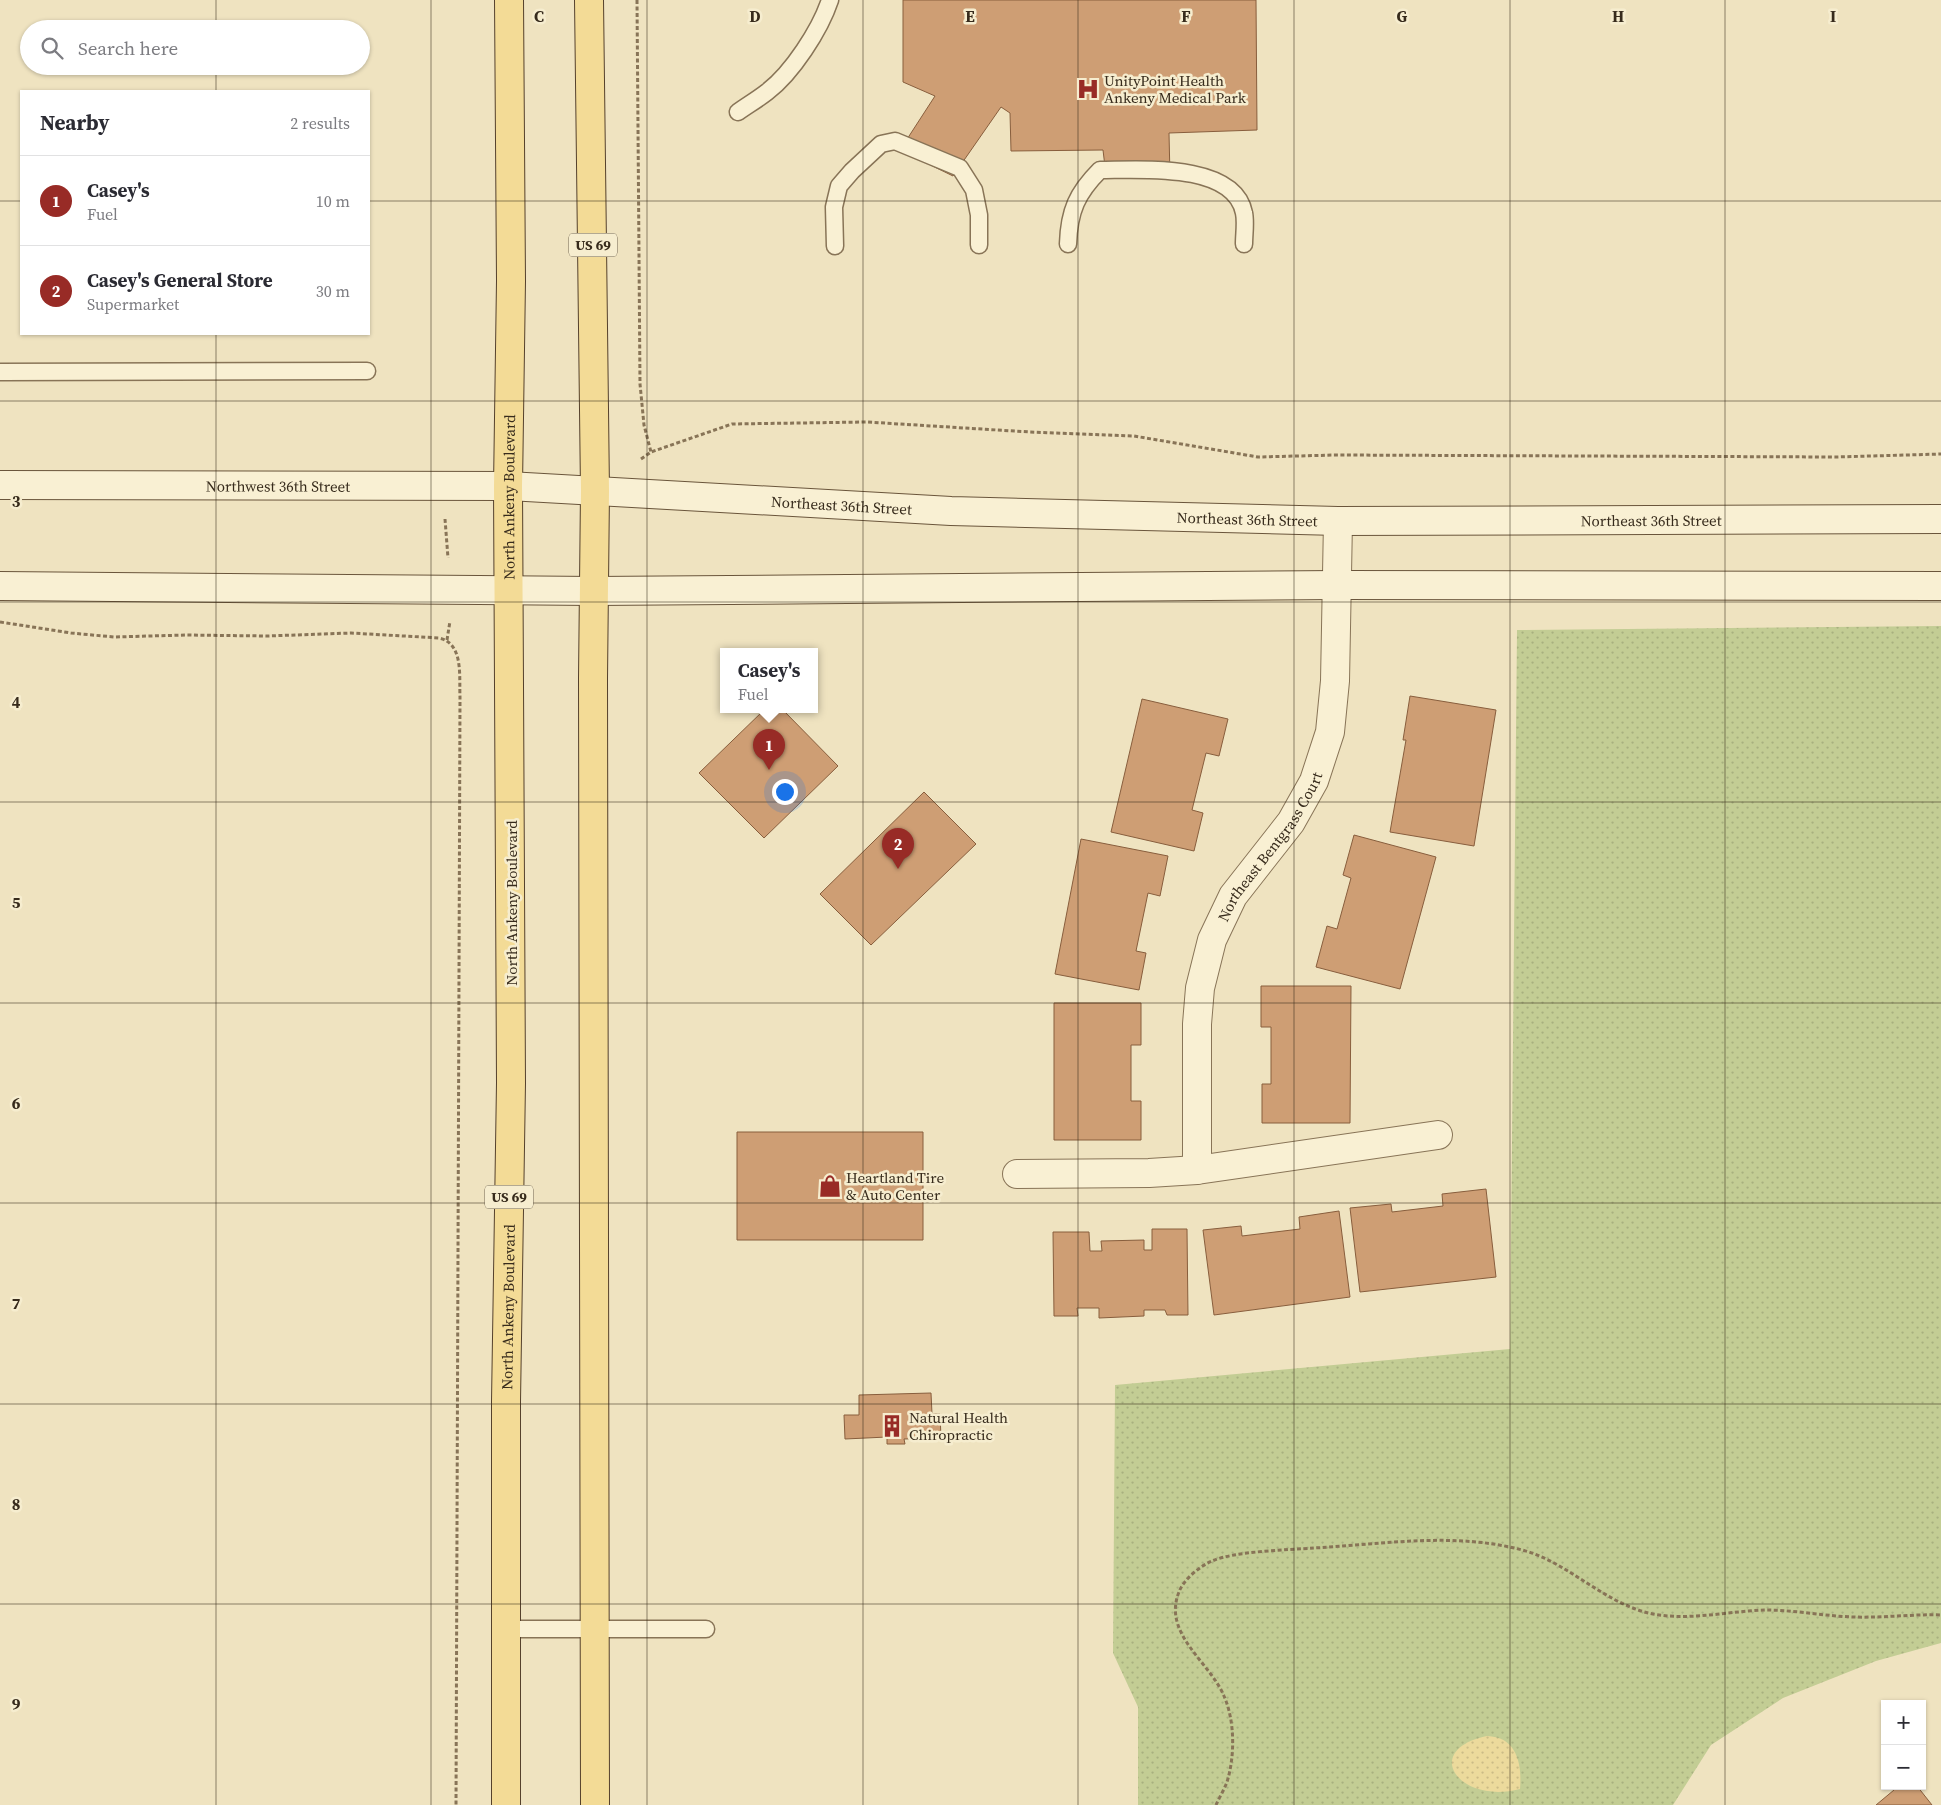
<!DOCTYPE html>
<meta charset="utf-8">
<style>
:root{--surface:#fff;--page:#f7f7f7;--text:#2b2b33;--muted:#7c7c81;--line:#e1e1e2;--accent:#982b26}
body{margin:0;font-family:"Source Serif 4",serif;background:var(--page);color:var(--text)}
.controls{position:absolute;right:15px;bottom:15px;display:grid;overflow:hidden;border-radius:0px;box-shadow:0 1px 4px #0004}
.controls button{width:45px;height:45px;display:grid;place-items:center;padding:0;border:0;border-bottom:1px solid var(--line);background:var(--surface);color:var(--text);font:25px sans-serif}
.you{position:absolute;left:784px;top:791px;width:18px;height:18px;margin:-12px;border:4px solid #fff;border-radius:50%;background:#1a73e8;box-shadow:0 0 0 8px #1a73e833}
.badge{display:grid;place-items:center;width:32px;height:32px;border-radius:50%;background:var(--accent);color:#fff;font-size:16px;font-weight:700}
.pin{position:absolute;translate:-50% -41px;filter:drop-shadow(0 1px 2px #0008)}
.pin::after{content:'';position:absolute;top:26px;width:18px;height:15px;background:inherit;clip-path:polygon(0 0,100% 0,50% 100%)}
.popup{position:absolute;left:720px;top:648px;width:98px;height:65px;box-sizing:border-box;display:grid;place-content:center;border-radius:0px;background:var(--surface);filter:drop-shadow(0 1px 4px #0005);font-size:16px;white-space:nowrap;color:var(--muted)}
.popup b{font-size:19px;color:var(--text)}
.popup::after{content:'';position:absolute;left:50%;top:100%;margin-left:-10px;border:10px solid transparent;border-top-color:var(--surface)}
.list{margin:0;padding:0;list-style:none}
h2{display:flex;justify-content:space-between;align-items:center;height:65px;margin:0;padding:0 20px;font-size:21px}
h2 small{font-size:16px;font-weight:400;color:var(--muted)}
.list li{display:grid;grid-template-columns:32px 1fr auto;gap:15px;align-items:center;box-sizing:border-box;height:90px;padding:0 20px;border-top:1px solid var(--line)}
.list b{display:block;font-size:19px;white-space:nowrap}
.list p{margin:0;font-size:16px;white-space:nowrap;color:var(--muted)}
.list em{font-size:16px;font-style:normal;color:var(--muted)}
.icon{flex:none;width:28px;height:28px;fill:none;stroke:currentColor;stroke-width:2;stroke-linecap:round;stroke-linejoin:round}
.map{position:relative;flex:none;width:1941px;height:1805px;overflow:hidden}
.search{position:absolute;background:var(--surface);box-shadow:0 1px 4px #0004;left:20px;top:20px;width:350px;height:55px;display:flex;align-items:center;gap:12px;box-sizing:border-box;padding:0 18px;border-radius:28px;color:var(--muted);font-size:19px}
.panel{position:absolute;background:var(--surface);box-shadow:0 1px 4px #0004;left:20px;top:90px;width:350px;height:245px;border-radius:0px}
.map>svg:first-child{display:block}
</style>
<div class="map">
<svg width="1941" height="1805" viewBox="0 0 1941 1805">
<defs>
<pattern id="grass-dots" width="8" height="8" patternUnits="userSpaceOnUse" patternTransform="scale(1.25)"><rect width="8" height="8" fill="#c3cd94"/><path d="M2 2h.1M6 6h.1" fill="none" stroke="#a8b07f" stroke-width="1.8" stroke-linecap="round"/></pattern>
<pattern id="sand-dots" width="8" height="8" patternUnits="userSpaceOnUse" patternTransform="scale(1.25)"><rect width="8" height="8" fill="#ecda9c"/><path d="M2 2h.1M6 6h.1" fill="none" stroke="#cbbb86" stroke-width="1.8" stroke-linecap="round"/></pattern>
</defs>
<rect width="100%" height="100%" fill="#efe3c0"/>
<path fill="url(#grass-dots)" d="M1941,626V1643L1876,1661L1783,1698L1711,1745L1673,1805H1138V1707L1113,1653L1115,1385L1510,1349L1517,630Z"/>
<path fill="url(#sand-dots)" d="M1487,1736C1517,1737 1522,1764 1520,1789C1459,1805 1420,1750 1487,1736Z"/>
<path fill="#ce9e74" stroke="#885e3d" d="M903,0H1256L1257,130L1169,133L1170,177L1106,175L1103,150L1011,151L1010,113L1001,107L953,176L900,150L935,96L903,82Z
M1410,696L1496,710L1474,846L1390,832L1406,740H1403Z
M1142,699L1228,719L1219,756L1206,753L1192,810L1203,813L1194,851L1111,832Z
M765,709H782L838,766L764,838L699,773Z
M924,792L976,844L871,945L820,894Z
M1354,835L1436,857L1400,989L1316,967L1327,926L1337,929L1351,878L1343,875Z
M1081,839L1168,856L1160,896L1148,893L1136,951L1146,953L1139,990L1055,974Z
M1261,986H1351L1350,1123H1262V1084H1271V1027H1261Z
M1054,1003H1141V1045H1131V1101H1141V1140H1054Z
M737,1132H923V1240H737Z
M1486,1189L1496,1277L1360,1292L1350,1208L1391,1204L1392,1212L1443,1206L1442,1194Z
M1339,1211L1350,1297L1214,1315L1203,1230L1241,1226L1242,1236L1300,1229L1299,1217Z
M1152,1229H1187L1188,1315H1167L1165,1310H1144V1316L1099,1318V1308H1077L1078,1316H1054L1053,1232H1089L1090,1251H1102L1101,1241L1144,1240V1250H1152Z
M931,1393L932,1414H940L941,1438L904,1439L905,1444H887V1437L845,1439L844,1415H859V1395Z
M1891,1786H1917L1932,1805H1876L1894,1790Z"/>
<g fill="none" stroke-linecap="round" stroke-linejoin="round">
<defs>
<path id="lane" d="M738,112C748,105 758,99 767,92C792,73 820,30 830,0
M1068,244C1069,211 1077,193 1100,170C1139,170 1234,162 1244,213C1246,222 1244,234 1244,244
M835,246L834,207L839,186L852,171L881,144L895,141L960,168L974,190L979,215V245
M0,372L367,371
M506,1629H706"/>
<g id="street">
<path id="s1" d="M1197,1170V1024L1200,988L1212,940L1233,896L1291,822L1314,781L1330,732L1335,681L1338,521"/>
<path d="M1017,1174L1149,1173L1197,1170L1438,1135"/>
</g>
<g id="secondary">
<path id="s2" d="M0,485L508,486L951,511L1338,521L1941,519"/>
<path d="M0,586L594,591L1338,585L1941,586"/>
</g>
<g id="primary">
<path d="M589,0L595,491L593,679L595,1805"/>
<path id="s3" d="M506,1805V1402L511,1083L508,486L511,281L509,0"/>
</g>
</defs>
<use href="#lane" stroke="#887457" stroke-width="19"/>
<use href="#street" stroke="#887457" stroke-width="30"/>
<use href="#secondary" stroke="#6a553b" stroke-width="30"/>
<use href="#primary" stroke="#55412c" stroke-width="30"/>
<path stroke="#887457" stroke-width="3" stroke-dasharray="4 2.5" stroke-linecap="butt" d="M637,0L640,384L644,425L651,452
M641,459L651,452L732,424L867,422L1030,432L1134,436L1258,457L1336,455L1836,457L1941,454
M445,519L448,558
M0,622L71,633L114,637L186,635L267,636L351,633L439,638C464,643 459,677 460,697L456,1805
M447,640L450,621
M1216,1805C1219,1798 1224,1790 1227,1782C1235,1756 1235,1721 1224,1696C1210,1662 1162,1634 1179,1592C1183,1580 1200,1566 1212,1561C1235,1551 1288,1550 1314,1548C1385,1544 1460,1531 1529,1552C1572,1566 1607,1605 1653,1614C1690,1621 1729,1611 1766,1610C1795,1610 1824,1616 1853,1617C1883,1618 1912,1614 1941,1615"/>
<use href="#lane" stroke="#f9f0d3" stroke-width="16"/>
<use href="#street" stroke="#f9f0d3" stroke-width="28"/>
<use href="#secondary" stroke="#f9f0d3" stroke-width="28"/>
<use href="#primary" stroke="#f3db96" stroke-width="28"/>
</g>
<path fill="none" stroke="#372b1c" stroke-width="1" stroke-opacity="0.55" d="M216,0V29M431,0V1805M647,0V1805M863,0V1805M1078,0V1805M1294,0V1805M1510,0V1805M1725,0V1805M216,66V91M0,201H21M369,201H1941M216,334V1805M0,401H1941M0,602H1941M0,802H1941M0,1003H1941M0,1203H1941M0,1404H1941M0,1604H1941"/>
<defs>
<symbol id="hospital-bare" viewBox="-9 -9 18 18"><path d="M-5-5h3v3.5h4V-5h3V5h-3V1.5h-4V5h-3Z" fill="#982b26" stroke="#f6edcf" stroke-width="2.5" paint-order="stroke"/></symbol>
<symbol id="shop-bare" viewBox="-9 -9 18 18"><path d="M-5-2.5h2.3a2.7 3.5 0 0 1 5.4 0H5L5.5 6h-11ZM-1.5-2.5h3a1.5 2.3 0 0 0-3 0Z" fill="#982b26" stroke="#f6edcf" stroke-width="2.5" paint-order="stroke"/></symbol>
<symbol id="building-bare" viewBox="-9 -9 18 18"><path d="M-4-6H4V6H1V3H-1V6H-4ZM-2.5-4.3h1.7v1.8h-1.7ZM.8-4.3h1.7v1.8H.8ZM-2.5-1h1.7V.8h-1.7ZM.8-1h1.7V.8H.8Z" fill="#982b26" stroke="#f6edcf" stroke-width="2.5" paint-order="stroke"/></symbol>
</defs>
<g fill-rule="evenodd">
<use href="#hospital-bare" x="1072" y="73" width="32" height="32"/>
<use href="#shop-bare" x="814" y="1170" width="32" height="32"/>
<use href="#building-bare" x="876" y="1410" width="32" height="32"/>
</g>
<g text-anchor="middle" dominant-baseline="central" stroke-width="5" stroke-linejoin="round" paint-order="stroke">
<g fill="#f6edcf" stroke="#706552" stroke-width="1">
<rect x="569" y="233.5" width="48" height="23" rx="4"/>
<rect x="485" y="1185.5" width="48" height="23" rx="4"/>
</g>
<g font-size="14" font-weight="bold" fill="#372b1c">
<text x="593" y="245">US 69</text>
<text x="509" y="1197">US 69</text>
</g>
<g font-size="15" fill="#372b1c" stroke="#f6edcf" text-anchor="start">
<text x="1104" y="80">UnityPoint Health<tspan x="1104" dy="17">Ankeny Medical Park</tspan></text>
<text x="846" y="1177">Heartland Tire<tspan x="846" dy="17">&amp; Auto Center</tspan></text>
<text x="909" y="1417">Natural Health<tspan x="909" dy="17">Chiropractic</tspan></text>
</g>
<g font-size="15" fill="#372b1c" stroke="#f6edcf">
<text stroke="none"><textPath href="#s2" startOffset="278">Northwest 36th Street</textPath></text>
<text stroke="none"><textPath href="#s3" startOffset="1308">North Ankeny Boulevard</textPath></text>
<text stroke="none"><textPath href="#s2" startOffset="842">Northeast 36th Street</textPath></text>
<text stroke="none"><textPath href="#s2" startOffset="1248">Northeast 36th Street</textPath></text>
<text stroke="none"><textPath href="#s2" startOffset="1652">Northeast 36th Street</textPath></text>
<text stroke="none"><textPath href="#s1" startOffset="342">Northeast Bentgrass Court</textPath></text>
<text transform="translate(511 903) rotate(-90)">North Ankeny Boulevard</text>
<text stroke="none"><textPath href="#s3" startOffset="498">North Ankeny Boulevard</textPath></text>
</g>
</g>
<g font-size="16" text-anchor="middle" font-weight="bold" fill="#372b1c" stroke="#f6edcf" stroke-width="5" stroke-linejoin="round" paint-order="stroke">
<text x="539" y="22">C</text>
<text x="755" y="22">D</text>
<text x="970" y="22">E</text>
<text x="1186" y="22">F</text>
<text x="1402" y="22">G</text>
<text x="1618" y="22">H</text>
<text x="1833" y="22">I</text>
<text x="16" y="507">3</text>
<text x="16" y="708">4</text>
<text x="16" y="908">5</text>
<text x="16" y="1109">6</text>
<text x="16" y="1309">7</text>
<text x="16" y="1510">8</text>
<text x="16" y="1710">9</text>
</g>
</svg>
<div class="controls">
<button>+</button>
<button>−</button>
</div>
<div class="you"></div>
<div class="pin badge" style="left:769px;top:770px">1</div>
<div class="popup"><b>Casey's</b>Fuel</div>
<div class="pin badge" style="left:898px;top:869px">2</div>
<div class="search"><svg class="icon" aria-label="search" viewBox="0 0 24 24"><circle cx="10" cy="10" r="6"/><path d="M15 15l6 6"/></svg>Search here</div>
<section class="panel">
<h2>Nearby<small>2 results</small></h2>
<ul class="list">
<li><span class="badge">1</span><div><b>Casey's</b><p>Fuel</p></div><em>10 m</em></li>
<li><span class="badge">2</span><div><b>Casey's General Store</b><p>Supermarket</p></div><em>30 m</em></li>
</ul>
</section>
</div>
